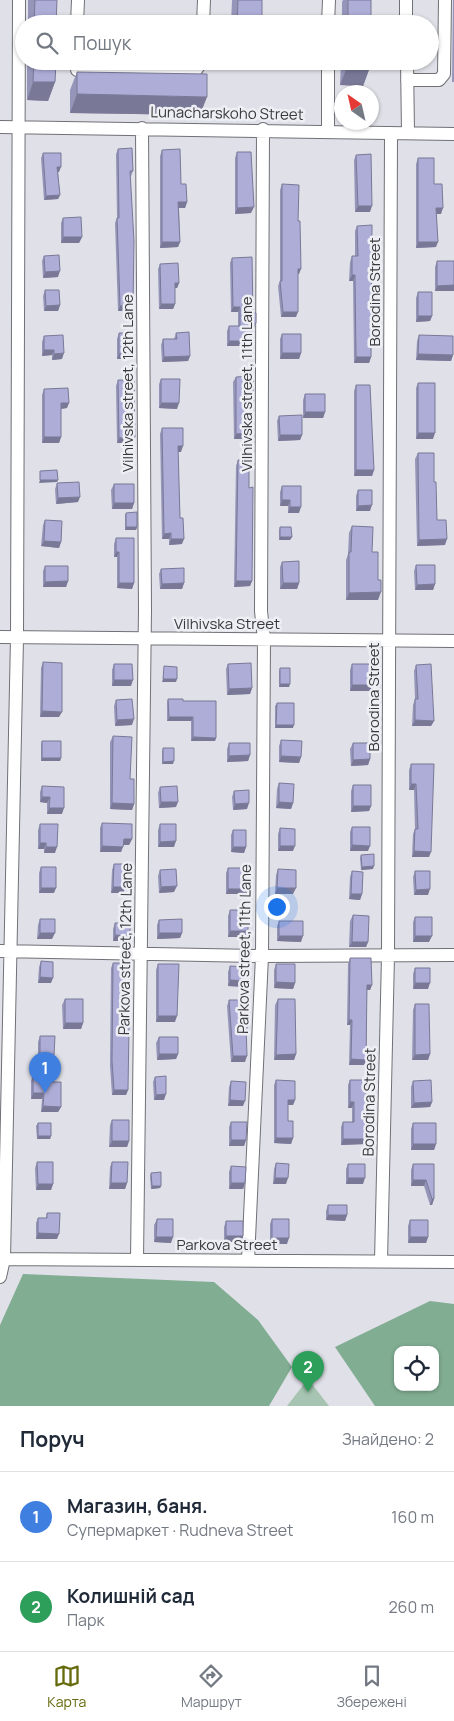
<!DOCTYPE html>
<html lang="uk">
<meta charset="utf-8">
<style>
:root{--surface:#fff;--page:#f2f2f3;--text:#1f2937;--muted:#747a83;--line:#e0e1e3;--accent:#656a0c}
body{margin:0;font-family:Manrope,sans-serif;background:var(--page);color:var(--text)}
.controls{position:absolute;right:15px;bottom:15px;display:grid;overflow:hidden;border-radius:10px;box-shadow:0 1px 4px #0004}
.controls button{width:45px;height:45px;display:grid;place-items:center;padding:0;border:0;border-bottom:1px solid var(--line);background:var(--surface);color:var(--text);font:25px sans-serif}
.compass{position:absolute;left:334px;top:85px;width:45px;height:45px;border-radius:50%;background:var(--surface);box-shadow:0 1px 4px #0004;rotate:326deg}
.you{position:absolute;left:276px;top:906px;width:18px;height:18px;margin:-12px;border:4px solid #fff;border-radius:50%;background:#1a73e8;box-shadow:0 0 0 8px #1a73e833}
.badge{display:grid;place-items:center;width:32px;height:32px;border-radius:50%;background:var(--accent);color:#fff;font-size:16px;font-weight:700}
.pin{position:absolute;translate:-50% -41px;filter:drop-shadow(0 1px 2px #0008)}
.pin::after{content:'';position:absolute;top:26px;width:18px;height:15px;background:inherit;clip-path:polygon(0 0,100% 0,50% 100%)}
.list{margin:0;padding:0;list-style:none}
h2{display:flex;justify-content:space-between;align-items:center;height:65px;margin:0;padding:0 20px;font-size:21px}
h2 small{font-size:16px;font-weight:400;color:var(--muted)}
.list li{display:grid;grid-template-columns:32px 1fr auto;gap:15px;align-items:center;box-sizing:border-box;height:90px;padding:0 20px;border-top:1px solid var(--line)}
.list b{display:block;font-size:19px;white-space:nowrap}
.list p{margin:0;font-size:16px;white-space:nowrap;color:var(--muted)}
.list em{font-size:16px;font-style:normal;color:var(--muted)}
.icon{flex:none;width:28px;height:28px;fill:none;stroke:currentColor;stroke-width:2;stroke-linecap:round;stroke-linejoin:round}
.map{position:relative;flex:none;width:454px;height:1406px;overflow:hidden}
.search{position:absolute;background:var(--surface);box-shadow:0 1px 4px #0004;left:15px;right:15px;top:15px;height:55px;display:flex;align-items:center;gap:12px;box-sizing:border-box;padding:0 18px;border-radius:28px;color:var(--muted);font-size:19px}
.sheet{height:245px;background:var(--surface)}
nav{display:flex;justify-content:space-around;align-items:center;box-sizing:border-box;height:70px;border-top:1px solid var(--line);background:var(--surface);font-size:14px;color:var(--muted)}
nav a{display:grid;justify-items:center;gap:2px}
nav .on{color:var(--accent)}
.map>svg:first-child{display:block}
</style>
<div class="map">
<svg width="454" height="1406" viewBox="0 0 454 1406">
<rect width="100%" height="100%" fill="#e0e0e8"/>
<path fill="#a6c4b1" d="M308,1379L329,1406H287Z"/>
<path fill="#81ad92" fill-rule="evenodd" d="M23,1274L214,1282L258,1320L292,1367L269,1406H0V1325Z
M430,1301L454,1304V1406H375L335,1347ZM398,1350H435V1387H398Z"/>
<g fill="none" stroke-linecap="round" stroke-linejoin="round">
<defs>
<path id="minor" d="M406,0V24
M77,24L78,0
M203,24L204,0
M328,24L329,0
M77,61V70H196L202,61
M407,61L408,133
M407,80H439L444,74L445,0
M0,127L454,134
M328,131V61
M0,637L454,641
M0,951L262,956L454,955
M0,1259L454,1262
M137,1260L145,610L142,128
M248,1260L262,956L264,639L261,611L263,129
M381,1261L388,956L391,133
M0,1277L4,1259L17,638L19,0"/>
</defs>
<use href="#minor" stroke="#707077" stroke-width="14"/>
<use href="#minor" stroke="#fff" stroke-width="12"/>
</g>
<path fill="#9595ba" d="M28,0H57L56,24H28Z
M232,0H262V24H231Z
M343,0H371V24H342V2Z
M453,0H454V82H452Z
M27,61H56L55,82L48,101L27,100Z
M341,61H370V67L363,86L340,85Z
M77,72L200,115L70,113V90Z
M118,149L133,171L131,176H130L133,305L131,311H118L115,223L117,218L116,154Z
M162,150L181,184L187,202L185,208H179L180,242L178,247L160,248V156Z
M237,152L251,213L235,214V158Z
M43,153L59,172H58L60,195L58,199L44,200L41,158Z
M356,155L370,212H355L354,160Z
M418,158L434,184L441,214H437L436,247L416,248V164Z
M282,184L298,221L299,274H298L296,317H281L278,286L280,281V190Z
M63,218L82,237L79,243H61V223Z
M357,226L371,357L369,363H354L353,281H349L350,262L352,256H355V231Z
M44,256L58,277L43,278L42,261Z
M232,258L253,313L256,323L254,328H252V341L250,346H227V331L229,326H238V312H231L230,263Z
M437,261H454V291H435V267Z
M160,264L179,283L177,288H175V304L173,309H159L158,269Z
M45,290L60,305L58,311H44L43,296Z
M418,292L432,316L430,321L416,322V298Z
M119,333L131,359H117V339Z
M176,333L190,356L188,361L162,362L161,345L163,339H174Z
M282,334L301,353L299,359H280V339Z
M419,335L453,355L451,361L416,360L417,341Z
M44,336L62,359L52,360V355L42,356V342Z
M236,377L251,407L252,433L250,439H234L233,382Z
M161,379L177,409L159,408V384Z
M118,380L133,443H117L116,386Z
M418,383L433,439H416V388Z
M356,385L374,470L372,476H354V391Z
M44,389L67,408L61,409V437L59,443H42V395Z
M305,394L325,412L323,418H303V400Z
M279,416L302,435L300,440L278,441L277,421Z
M162,428L181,452H178L180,518L182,544L169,545V539H162L160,434Z
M418,453L434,482L437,520L445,545L417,546L415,459Z
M238,460L252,581L250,586L234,587L236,466Z
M57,483L78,502L56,504L55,489Z
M114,484L134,503L132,509H112L111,490Z
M282,486L299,513H288V506H280V492Z
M358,490L370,511H356V496Z
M126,513L137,527L136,530H125V515Z
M45,520L61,542L59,548L41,546L43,525Z
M352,526L372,552L378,600H346V560L348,554L349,533Z
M280,527L292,537L290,540H279V530Z
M116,538L134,583L132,589L117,588V557H114V544Z
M282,562L299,583L297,589H280V567Z
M416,565L435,584L433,590H415L414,571Z
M45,566L68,581L66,587H43V571Z
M161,569L184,583L182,589H160L159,574Z
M43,662L59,717H40L41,668Z
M114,664L131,686H112V670Z
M228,664L252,688L250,694L227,695L226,669Z
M352,664L370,691H350V670Z
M416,665L434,721L431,726H412L413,705L415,699L414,671Z
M280,668L289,687H279V671Z
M168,699L183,701L216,738L215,741H191V721H167V702Z
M116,700L132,725L115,726L114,706Z
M277,703L293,728H275V706Z
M113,736L130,779L134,804L132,810L110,809V742Z
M281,740L301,757L299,763L279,762V746Z
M42,741L61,758L60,761H41V744Z
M229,743L250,755L248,761L227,762V749Z
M353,743L370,759L368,765L351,766L350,749Z
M163,748L173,764H162V751Z
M411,764H434L429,857H412L413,834L415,829L414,790H409V770Z
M279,783L293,803L291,809L276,808L277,789Z
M353,785L371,806L369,811L351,812V791Z
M42,786L62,814H47V803L40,802V792Z
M160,787L176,807L159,808L158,793Z
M234,791L247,809L233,810L232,797Z
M102,823L132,839L129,845H123L121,852H100V828Z
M40,824L55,853H44V849H38V830Z
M160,824L174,847H158V830Z
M352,827L368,851H350V832Z
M280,828L293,851H278V834Z
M233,830L246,847L244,853L231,852V835Z
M361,855L373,869L361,870L360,858Z
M114,864L126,887L123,893H111L112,870Z
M41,867L54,893H39V873Z
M228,868L249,889L247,894H226V873Z
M278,869L293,894H275L276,875Z
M160,870L174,892L159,893L158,876Z
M352,871L362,894L360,900L349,899L350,877Z
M415,871L428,895H414L413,877Z
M230,910L248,931L246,937H228V916Z
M353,915L368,942L366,947H349L350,921Z
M415,917L429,942H413V922Z
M40,919L52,939H37L38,925Z
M159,920L182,933L180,938L157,939V925Z
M279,921L301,942L277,941V926Z
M115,923L128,941H113V929Z
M350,958L372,985L370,990H367L366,1060L364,1065H349L350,1025H347L348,964Z
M41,961L51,983H38L39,967Z
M113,963L128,1090L126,1095H112L110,1066L111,968Z
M158,964L175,1022H156V970Z
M276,964L295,983L293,989L274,988V970Z
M230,966L248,981L246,987L228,986V972Z
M415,968L428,989H413V974Z
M65,999L83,1023L81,1029H63L62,1005Z
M278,999L296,1054L294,1060H274L275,1005Z
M229,1000L247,1029H246L245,1062H231L227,1006Z
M415,1004L430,1054L428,1060H412L413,1010Z
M40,1036L54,1055L52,1061H38V1042Z
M159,1037L178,1054L176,1059L157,1060L156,1043Z
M33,1075L53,1082L61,1107L58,1112H41L42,1099H31V1081Z
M155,1077L164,1100H154L153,1082Z
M276,1080L295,1100L293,1105H288V1121L293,1138L291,1144L274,1143V1085Z
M350,1080L366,1139L365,1144L341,1145V1127L343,1122H352V1108H348V1085Z
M231,1081L243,1106H228L229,1087Z
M413,1081L432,1102L430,1107L411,1108V1087Z
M112,1120L129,1141L127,1147H109L110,1125Z
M231,1122L246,1140L244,1146H229V1127Z
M38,1123L51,1136L50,1139H37L36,1126Z
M413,1123L436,1144L434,1150H411V1129Z
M37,1162L53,1184L51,1190H36L35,1168Z
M112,1162L127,1183L125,1189H109L110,1167Z
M276,1163L286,1184H273L274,1169Z
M348,1164L363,1184H346V1169Z
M413,1164H434V1199L432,1205H430L424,1186H411V1170Z
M231,1166L245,1183L243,1189H229V1172Z
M151,1173L161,1186L160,1188L151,1189L150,1176Z
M328,1205L347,1215L345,1221L326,1220V1211Z
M47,1213L57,1239H36V1223L38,1218H46Z
M157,1219L171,1243L154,1242V1225Z
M272,1219L287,1244H270V1224Z
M410,1220L428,1237L426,1243H408V1226Z
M226,1221L241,1242H224V1227Z"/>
<path fill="#797997" d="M347,67H370L363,86L340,85Z
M33,82H55L48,101L27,100Z
M77,94L207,97L200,115L70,113Z
M57,167H61L59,172H56Z
M60,195L58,199L44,200L46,196Z
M178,202H187L185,208H176Z
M358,206H372L370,212H355Z
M254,207L251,213L235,214L237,208Z
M436,208H443L441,214H434Z
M63,237H82L79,243H61Z
M162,242H180L178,247L160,248Z
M418,242H438L436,247L416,248Z
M298,269H301L299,274H296Z
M60,271L58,277L43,278L45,272Z
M352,275H355L353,281H349Z
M175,283H179L177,288H173Z
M454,285V291H435L437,286Z
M161,304H175L173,309H159Z
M60,305L58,311H44L46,306Z
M133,305L131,311H118L120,306Z
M233,307H240L238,312H231Z
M283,312H298L296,317H281Z
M418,316H432L430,321L416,322Z
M252,323H256L254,328H250Z
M229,341H252L250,346H227Z
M44,350H54L52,355L42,356Z
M64,353L62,359L52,360L54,354Z
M133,353L131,359H117L119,354Z
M282,353H301L299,359H280Z
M418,354L453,355L451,361L416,360Z
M190,356L188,361L162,362L164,357Z
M356,357H371L369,363H354Z
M61,403H69L67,408L59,409Z
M161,403H179L177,409L159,408Z
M305,412H325L323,418H303Z
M252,433L250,439H234L236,434Z
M418,433H435L433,439H416Z
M280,435H302L300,440L278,441Z
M44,437H61L59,443H42Z
M135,437L133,443H117L119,438Z
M178,446H183L181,452H176Z
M356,470H374L372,476H354Z
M40,480H58L57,482L39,483Z
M80,497L78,502L56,504L58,498Z
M282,500H290L288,506H280Z
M114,503H134L132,509H112Z
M372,505L370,511H356L358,506Z
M290,507H301L299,513H288Z
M126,527H137L136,530H125Z
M171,533L169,539H162L164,534Z
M280,537H292L290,540H279Z
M171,539H184L182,544L169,545Z
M447,539L445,545L417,546L419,540Z
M44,541L61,542L59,548L41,546Z
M116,552H119L117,557H114Z
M68,581L66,587H43L45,582Z
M236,581H252L250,586L234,587Z
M119,583H134L132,589L117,588Z
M184,583L182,589H160L162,584Z
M283,583H299L297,589H280Z
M435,584L433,590H415L417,585Z
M381,592L378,600H346L349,593Z
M163,679H177L176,682H162Z
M114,680H133L131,686H112Z
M280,684H290L289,687H279Z
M352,685H373L370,691H350Z
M252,688L250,694L227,695L229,689Z
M42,711L62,712L59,717H40Z
M169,717H193L191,721H167Z
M134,719L132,725L115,726L117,720Z
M415,720L434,721L431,726H412Z
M276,725H294L293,728H275Z
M193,737L216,738L215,741H191Z
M250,755L248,761L227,762L229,756Z
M281,756L301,757L299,763L279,762Z
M42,758H61L60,761H41Z
M370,759L368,765L351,766L353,760Z
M174,761L173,764H162L163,762Z
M411,784H416L414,790H409Z
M42,797H50L47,803L40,802Z
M161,802H178L176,807L159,808Z
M279,802L293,803L291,809L276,808Z
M112,803L134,804L132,810L110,809Z
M249,803L247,809L233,810L235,804Z
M353,806H371L369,811L351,812Z
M49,808H64L62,814H47Z
M124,839H132L129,845H121Z
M176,841L174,847H158L160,842Z
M40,843H46L44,849H38Z
M352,845L370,846L368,851H350Z
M102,846L123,847L121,852H100Z
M280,846H295L293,851H278Z
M46,847H57L55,853H44Z
M233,847H246L244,853L231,852Z
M414,851L431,852L429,857H412Z
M374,866L373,869L361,870L362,867Z
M177,886L174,892L159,893L161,887Z
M113,887H126L123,893H111Z
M41,888H56L54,893H39Z
M277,888H296L293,894H275Z
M228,889H249L247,894H226Z
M430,889L428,895H414L416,890Z
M351,894H362L360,900L349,899Z
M230,931H248L246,937H228Z
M40,933H55L52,939H37Z
M159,933H182L180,938L157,939Z
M115,935L130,936L128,941H113Z
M279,936H303L301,942L277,941Z
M415,936H432L429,942H413Z
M352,942H368L366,947H349Z
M40,977L53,978L51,983H38Z
M230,980L248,981L246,987L228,986Z
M276,982L295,983L293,989L274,988Z
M415,983H430L428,989H413Z
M367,985H372L370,990H365Z
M158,1016H177L175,1022H156Z
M349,1020H352L350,1025H347Z
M65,1023H83L81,1029H63Z
M246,1024H249L247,1029H244Z
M159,1054H178L176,1059L157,1060Z
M296,1054L294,1060H274L276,1055Z
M430,1054L428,1060H412L415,1055Z
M40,1055H54L52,1061H38Z
M233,1056H247L245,1062H231Z
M351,1059L366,1060L364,1065H349Z
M114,1090H128L126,1095H112Z
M33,1093H44L42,1099H31Z
M166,1094L164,1100H154L156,1095Z
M230,1100L245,1101L243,1106H228Z
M288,1100H295L293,1105H287Z
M350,1102H354L352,1108H348Z
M432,1102L430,1107L411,1108L414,1103Z
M43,1106L61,1107L58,1112H41Z
M38,1136H51L50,1139H37Z
M276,1138H293L291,1144L274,1143Z
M343,1139H366L365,1144L341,1145Z
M231,1140H246L244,1146H229Z
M112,1141H129L127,1147H109Z
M413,1144H436L434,1150H411Z
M275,1178H288L286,1184H273Z
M348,1178H365L363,1184H346Z
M413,1180H426L424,1186H411Z
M111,1183H127L125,1189H109Z
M231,1183H245L243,1189H229Z
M38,1184H53L51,1190H36Z
M152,1186H161L160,1188L151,1189Z
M432,1199H434L432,1205H430Z
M328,1215H347L345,1221L326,1220Z
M38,1233L59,1234L57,1239H36Z
M226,1236H243L241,1242H224Z
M156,1237H173L171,1243L154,1242Z
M410,1237H428L426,1243H408Z
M272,1238H289L287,1244H270Z"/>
<path fill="#adadd8" stroke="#797997" d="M35,0H57L56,24H34Z
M238,0H262V24H237Z
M348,0H371V24H348Z
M34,61H56L55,82H33Z
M347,61H370V67H347Z
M77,72L207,74V97L77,94Z
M132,148L133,171H130L134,241L133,305L120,306L117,218H119L118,149Z
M180,149L181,184H186L187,202H178L180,242H162V150Z
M237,152H251L254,207L237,208Z
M43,153H61V167H57L60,195L46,196Z
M371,154L372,206H358L356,155Z
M418,158H434V184H442L443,208H436L438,242H418Z
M282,184L299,185L298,221H300L301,269H298V312H283L280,281H282Z
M81,217L82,237H63V218Z
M372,225L371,357H356L355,275H352V256H358L357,226Z
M59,255L60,271L45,272L44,256Z
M252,257L253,313H256V323H252V341H229V326H240V307H233L232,258Z
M437,261H454V285L437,286Z
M178,263L179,283H175V304H161L160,264Z
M45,290H59L60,305L46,306Z
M418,292H432V316H418Z
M189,332L190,356L164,357L163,339H177L176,333Z
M119,333H132L133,353L119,354Z
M282,334H301V353H282Z
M63,335L64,353L54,354V350H44V336Z
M419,335L453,336V355L418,354Z
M253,376V401H250L252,433L236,434V377Z
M161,379H180L179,403H161Z
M118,380H134L135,437L119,438Z
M418,383H435V433H418Z
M356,385H370L374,470H356Z
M68,388L69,403H61V437H44V389Z
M305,394H325V412H305Z
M302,415V435H280L279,416Z
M162,428H183V446H178L180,518H183L184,539H171V533L164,534Z
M418,453H434V482H436L437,520H446L447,539L419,540Z
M238,460H249V488L253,487L252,581H236Z
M57,470L58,480H40V471Z
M79,482L80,497L58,498L57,483Z
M114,484H134V503H114Z
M282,486H301V507H290V500H282Z
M358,490H372V505L358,506Z
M137,512V527H126V513Z
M45,520L62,521L61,542L44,541Z
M352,526L373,527L372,552H378V580H381V592L349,593V552H351Z
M280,527H291L292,537H280Z
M116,538H134V583H119V552H116Z
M299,561V583H283L282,562Z
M416,565H435V584L417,585Z
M45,566H68V581L45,582Z
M184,568V583L162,584L161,569Z
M43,662L62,663V712L42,711Z
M251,663L252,688L229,689L228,664Z
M114,664H132L133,680H114Z
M352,664H372L373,685H352Z
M431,664L434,721L415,720V699H418L416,665Z
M164,666L177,667V679H163Z
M280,668H290V684H280Z
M132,699L134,719L117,720L116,700Z
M168,699H183V701H216V738L193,737V717H169Z
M277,703H294V725H276Z
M113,736L132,737L130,779H134V804L112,803Z
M281,740L302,741L301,757L281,756Z
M42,741H61V758H42Z
M229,743H250V755L229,756Z
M353,743H370V759L353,760Z
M163,748H174V761L163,762Z
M411,764H434L431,852L414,851L415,829H418L416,784H411Z
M279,783L294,784L293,803L279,802Z
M353,785H371V806H353Z
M42,786L64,787V808H49L50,797H42Z
M177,786L178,802H161L160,787Z
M249,790V803L235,804L234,791Z
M102,823L132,824V839H124L123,847L102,846Z
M40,824H58L57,847H46V843H40Z
M160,824H176V841L160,842Z
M352,827H370V846L352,845Z
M280,828L295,829V846H280Z
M233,830H246V847H233Z
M374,854V866L362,867L361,855Z
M114,864H126V887H113Z
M41,867H56V888H41Z
M228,868H249V889H228Z
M176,869L177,886L161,887L160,870Z
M278,869L296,870V888H277Z
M352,871L363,872L362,894H351Z
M415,871H430V889L416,890Z
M230,910H248V931H230Z
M353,915L369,916L368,942H352Z
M415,917H432V936H415Z
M40,919H55V933H40Z
M182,919V933H159V920Z
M279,921H303V936H279Z
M115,923H130V936L115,935Z
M350,958H371L372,985H367L366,1060L351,1059L352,1020H349Z
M41,961L53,962V978L40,977Z
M113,963H130L128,1090H114L112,1061Z
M158,964H179L177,1016H158Z
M276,964H295V983L276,982Z
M230,966L249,967L248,981L230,980Z
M415,968H430V983H415Z
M65,999H83V1023H65Z
M278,999H295L296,1054L276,1055Z
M229,1000H249V1024H246L247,1056H233Z
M415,1004H429L430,1054L415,1055Z
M40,1036H55L54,1055H40Z
M159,1037H178V1054H159Z
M33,1075L53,1076V1082H61V1107L43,1106L44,1093H33Z
M166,1076V1094L156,1095L155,1077Z
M276,1080L295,1081V1100H288V1121H293V1138H276Z
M350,1080H366V1139H343V1122H354V1102H350Z
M431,1080L432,1102L414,1103L413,1081Z
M231,1081L246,1082L245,1101L230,1100Z
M112,1120H129V1141H112Z
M231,1122H247L246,1140H231Z
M38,1123H51V1136H38Z
M413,1123H436V1144H413Z
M37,1162H53V1184H38Z
M112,1162H128L127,1183H111Z
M276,1163L289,1164L288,1178H275Z
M348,1164H365V1178H348Z
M413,1164H434V1199H432L426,1180H413Z
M231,1166L246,1167L245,1183H231Z
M161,1172V1186H152L151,1173Z
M328,1205H347V1215H328Z
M47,1213H60L59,1234L38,1233V1218H47Z
M157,1219H173V1237H156Z
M272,1219H289V1238H272Z
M410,1220H428V1237H410Z
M226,1221H243V1236H226Z"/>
<g text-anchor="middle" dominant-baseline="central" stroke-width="5" stroke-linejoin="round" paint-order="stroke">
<g font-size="15" fill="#39393c" stroke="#eeeef5">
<text transform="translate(227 113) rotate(1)">Lunacharskoho Street</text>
<text transform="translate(374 292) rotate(-90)">Borodina Street</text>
<text transform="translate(127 383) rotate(-90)">Vilhivska street, 12th Lane</text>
<text transform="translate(246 384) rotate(-90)">Vilhivska street, 11th Lane</text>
<text x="227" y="623">Vilhivska Street</text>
<text transform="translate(373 697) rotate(-90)">Borodina Street</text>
<text transform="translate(125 949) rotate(-89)">Parkova street, 12th Lane</text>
<text transform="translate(244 949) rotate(-89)">Parkova street, 11th Lane</text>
<text transform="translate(369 1102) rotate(-89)">Borodina Street</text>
<text x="227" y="1244">Parkova Street</text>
</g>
</g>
</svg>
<div class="controls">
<button><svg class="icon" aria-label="locate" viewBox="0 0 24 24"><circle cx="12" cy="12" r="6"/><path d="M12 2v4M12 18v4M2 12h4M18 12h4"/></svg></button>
</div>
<svg class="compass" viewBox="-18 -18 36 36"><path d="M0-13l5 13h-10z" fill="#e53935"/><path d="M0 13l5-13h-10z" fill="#747a83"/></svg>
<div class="you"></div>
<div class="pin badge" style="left:45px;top:1093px;background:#3f7fe0">1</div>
<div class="pin badge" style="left:308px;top:1392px;background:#2e9e5b">2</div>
<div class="search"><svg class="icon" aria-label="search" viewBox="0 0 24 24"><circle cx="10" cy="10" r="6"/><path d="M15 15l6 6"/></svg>Пошук</div>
</div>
<section class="sheet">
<h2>Поруч<small>Знайдено: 2</small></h2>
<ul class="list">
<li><span class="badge" style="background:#3f7fe0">1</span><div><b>Магазин, баня.</b><p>Супермаркет · Rudneva Street</p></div><em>160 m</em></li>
<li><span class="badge" style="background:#2e9e5b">2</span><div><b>Колишній сад</b><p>Парк</p></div><em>260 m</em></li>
</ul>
</section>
<nav>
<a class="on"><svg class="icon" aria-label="map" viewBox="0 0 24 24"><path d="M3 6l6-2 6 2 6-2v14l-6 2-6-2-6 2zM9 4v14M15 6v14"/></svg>Карта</a>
<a><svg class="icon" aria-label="directions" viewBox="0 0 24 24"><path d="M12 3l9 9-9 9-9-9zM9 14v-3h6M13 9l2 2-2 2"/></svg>Маршрут</a>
<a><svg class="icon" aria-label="saved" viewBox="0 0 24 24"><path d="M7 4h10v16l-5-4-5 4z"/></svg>Збережені</a>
</nav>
